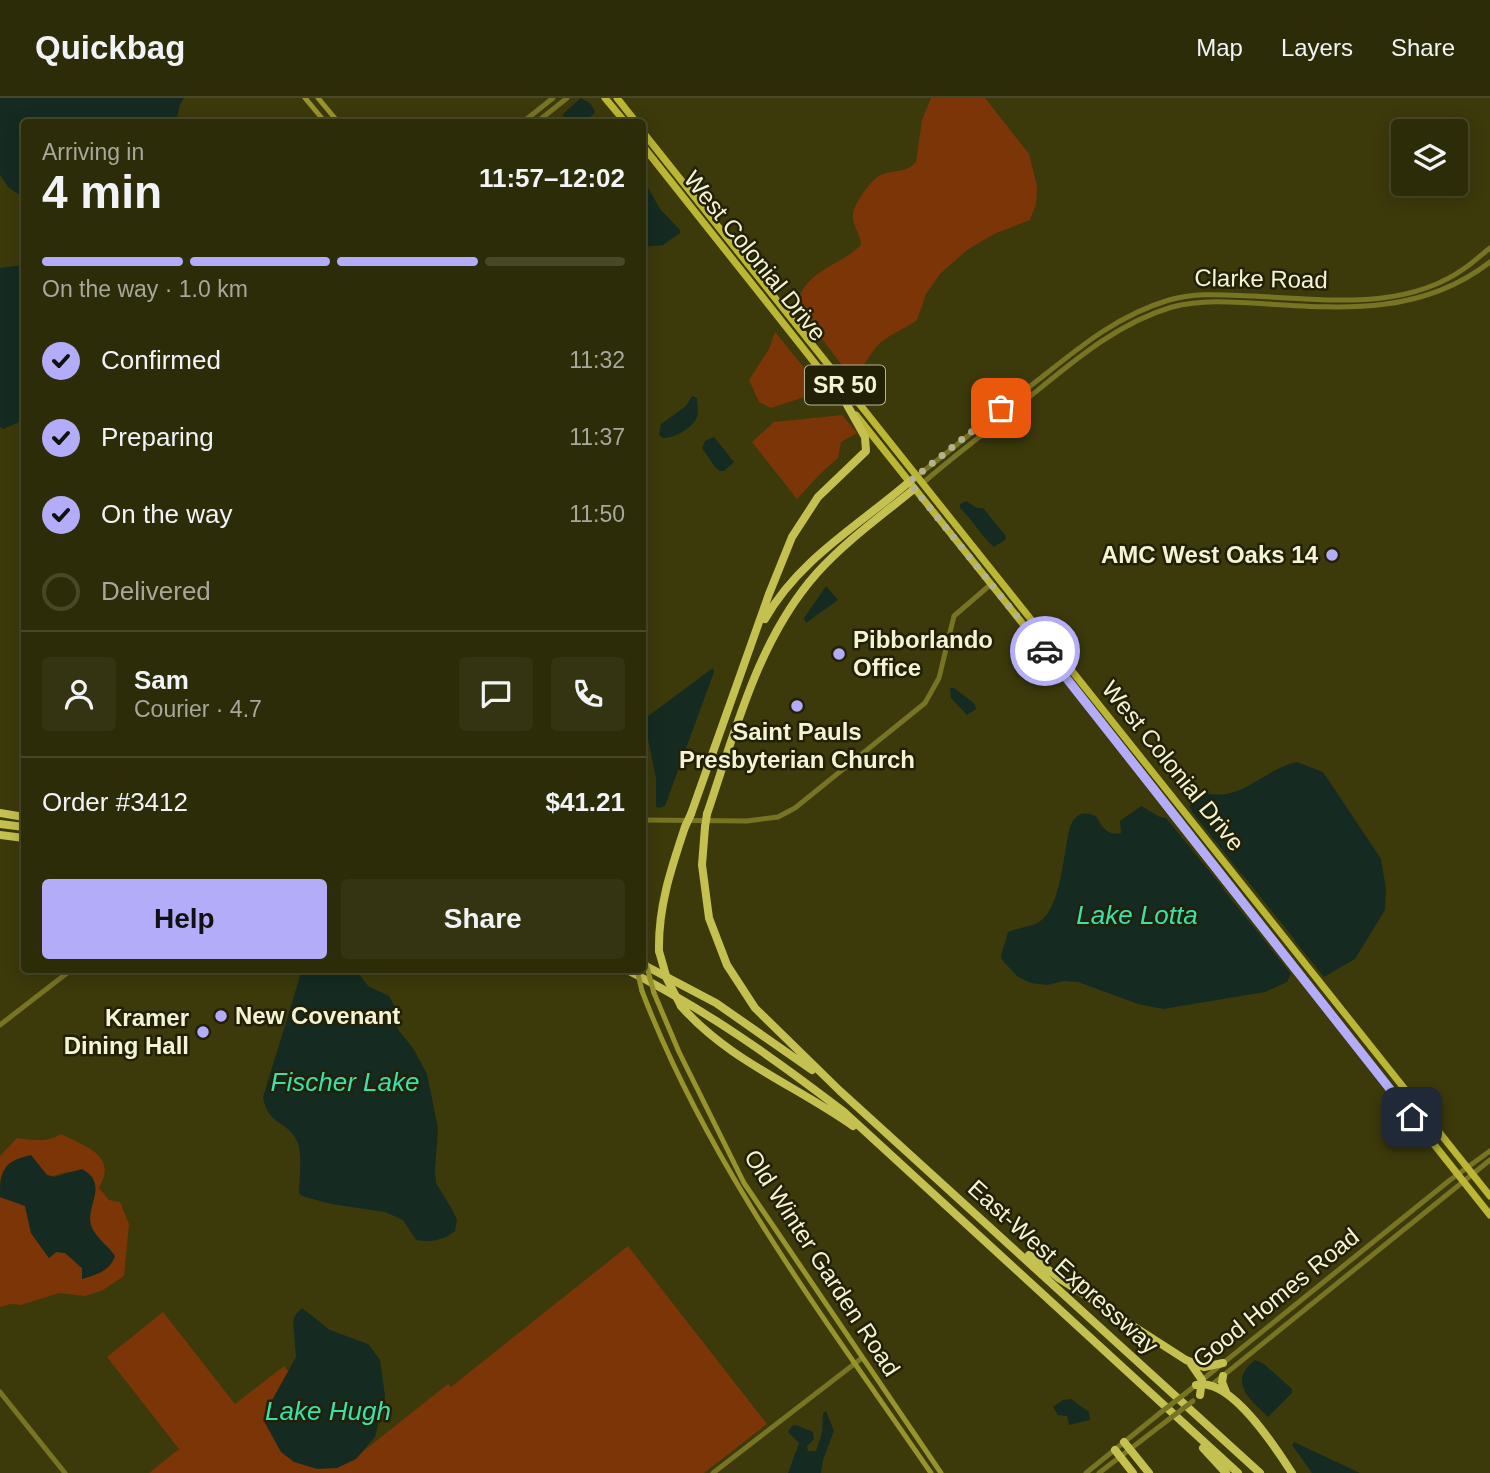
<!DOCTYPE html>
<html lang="en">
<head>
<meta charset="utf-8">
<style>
  body { margin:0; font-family:Helvetica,sans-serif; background:#353412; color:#f1f3f6; height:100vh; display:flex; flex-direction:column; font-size:26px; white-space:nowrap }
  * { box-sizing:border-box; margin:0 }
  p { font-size:23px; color:#a7a79c }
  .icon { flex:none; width:38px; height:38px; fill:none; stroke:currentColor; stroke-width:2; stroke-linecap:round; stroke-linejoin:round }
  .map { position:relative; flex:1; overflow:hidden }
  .details { position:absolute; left:21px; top:21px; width:625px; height:854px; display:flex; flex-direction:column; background:#2d2c08; border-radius:7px; box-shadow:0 4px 18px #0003,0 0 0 2px #484829 }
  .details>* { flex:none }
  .fabs { position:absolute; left:1391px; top:21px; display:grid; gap:14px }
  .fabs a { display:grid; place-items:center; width:77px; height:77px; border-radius:7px; background:#2d2c08; box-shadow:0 4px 18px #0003,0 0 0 2px #484829; font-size:35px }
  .pin { position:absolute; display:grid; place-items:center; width:60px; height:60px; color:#fff; margin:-30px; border-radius:14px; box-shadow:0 4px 10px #0006 }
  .courier { position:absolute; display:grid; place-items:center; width:70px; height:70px; margin:-35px; border:5px solid #b3adf9; border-radius:50%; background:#fff; color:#222; box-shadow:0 2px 9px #0007 }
  .head em { font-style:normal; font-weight:800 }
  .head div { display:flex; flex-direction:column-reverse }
  .head { display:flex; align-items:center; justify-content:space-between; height:119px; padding:0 21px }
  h1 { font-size:46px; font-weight:800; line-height:52px }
  .bar { display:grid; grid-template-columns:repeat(4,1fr); gap:10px 7px; align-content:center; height:84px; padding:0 21px }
  .bar i { height:9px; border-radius:5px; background:#484829 }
  .bar .on { background:#b3adf9 }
  .bar p { grid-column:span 4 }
  .line { display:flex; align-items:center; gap:18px; padding:0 21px; border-top:2px solid #484829 }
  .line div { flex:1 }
  .round { display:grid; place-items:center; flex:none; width:74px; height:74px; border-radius:7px; background:#353412 }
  ol { padding:0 21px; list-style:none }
  li { display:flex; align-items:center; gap:21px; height:77px }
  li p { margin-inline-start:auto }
  li .icon { padding:7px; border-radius:50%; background:#b3adf9; color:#111; stroke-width:4 }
  li:last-child { color:#a7a79c }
  li i { width:38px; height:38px; border:4px solid #484829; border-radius:50% }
  .cta { display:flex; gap:14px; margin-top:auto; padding:14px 21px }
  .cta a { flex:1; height:80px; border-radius:7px; background:#b3adf9; color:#111; font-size:28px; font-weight:800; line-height:80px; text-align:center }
  .cta a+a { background:#353412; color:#f1f3f6 }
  header { display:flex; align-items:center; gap:42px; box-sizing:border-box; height:98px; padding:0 35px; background:#2d2c08; border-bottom:2px solid #484829 }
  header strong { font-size:33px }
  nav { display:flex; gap:38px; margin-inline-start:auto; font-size:24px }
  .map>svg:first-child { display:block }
  .green { fill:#7c3506 }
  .water { fill:#152b22 }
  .pier { fill:#3c3a0b }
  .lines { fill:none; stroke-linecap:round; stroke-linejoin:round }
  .tertiary { stroke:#777424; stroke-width:5 }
  .secondary { stroke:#97932d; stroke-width:5 }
  .trunk { stroke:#bbb634; stroke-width:7 }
  .motorway { stroke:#c5c151; stroke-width:8 }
  .tertiary-bridge { stroke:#777424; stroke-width:5 }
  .secondary-bridge { stroke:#97932d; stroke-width:5 }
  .motorway-bridge { stroke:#c5c151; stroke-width:8 }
  .done { stroke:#b4b38e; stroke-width:7; stroke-dasharray:0 12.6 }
  .route { stroke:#b3adf9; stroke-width:9 }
  .poi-dot { fill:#b3adf9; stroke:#222108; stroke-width:2.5 }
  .labels { text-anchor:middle; stroke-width:5; stroke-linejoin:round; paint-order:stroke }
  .shield { fill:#222108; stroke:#b5b597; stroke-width:2 }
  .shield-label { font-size:23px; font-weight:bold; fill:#f4f4d4 }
  .street-label { font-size:24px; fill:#f4f4d4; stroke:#222108 }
  .poi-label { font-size:24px; font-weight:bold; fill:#f4f4d4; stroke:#222108; text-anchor:end }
  .water-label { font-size:26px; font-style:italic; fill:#38e2ae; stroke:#222108 }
</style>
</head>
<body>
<header>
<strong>Quickbag</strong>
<nav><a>Map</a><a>Layers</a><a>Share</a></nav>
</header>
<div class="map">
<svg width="1490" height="1375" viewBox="0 0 1490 1375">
  <rect width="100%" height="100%" fill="#3c3a0b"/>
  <!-- green -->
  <path class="green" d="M931 0H985L1029 56 1037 88 1036 106 1030 122 994 136 967 152 940 176 926 196 917 222C905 231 891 235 879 246 871 253 862 272 853 282L796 206C811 168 834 172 861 147 861 136 851 126 853 116 854 106 872 80 881 77 894 71 905 76 916 64L922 22Z
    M775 234 823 293 771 310 759 304 749 282 769 251Z
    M842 317 857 335 841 344 838 360 820 376 797 401 752 344 774 324Z
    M61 1036C86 1049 118 1057 99 1090L109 1102 120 1104 129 1126 124 1178 103 1192 85 1198 59 1195 21 1207 10 1206 0 1209V1099L25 1108 31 1135 49 1160 56 1154 65 1155 82 1170V1179L115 1159C107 1147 91 1136 90 1122 89 1106 99 1094 92 1078 87 1077 81 1075 76 1074 52 1072 52 1091 34 1060L3 1073 0 1083V1058L17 1040C32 1042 48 1045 61 1036Z
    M628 1148 767 1326 704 1375H149L179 1351 107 1259 163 1214 235 1306 284 1268 356 1359 448 1286 451 1289Z"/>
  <!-- water -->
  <path class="water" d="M0 0H184L180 7 176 24H24V100L8 89 0 77Z
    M581 0 591 6 595 14 586 24H564L563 16Z
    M642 79 660 111 680 132V135L663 147 642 149Z
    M24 167V322L3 331 0 329V170Z
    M692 298 697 300C697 306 699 313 697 319 693 330 673 341 663 340L659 337 661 326 686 308Z
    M714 339 734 364 724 373H720L715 369 702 350 705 343Z
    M966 403 977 410H983L1005 437 1006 441 994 449C980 437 973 422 960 410V406Z
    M826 488 838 502 806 525 804 520Z
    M713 570 714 574 665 708 659 710 656 709V680L644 621Z
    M950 590H954L975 606 976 611 967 617 951 600Z
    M1297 664 1323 674 1381 761 1386 791 1385 812 1355 861 1324 879 1294 842 1276 857 1291 876 1287 884 1265 894 1163 911 1138 906 1078 884 1064 883 1047 887 1031 885 1018 879 1002 862 1001 858 1008 834C1018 830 1030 829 1039 824 1060 812 1064 755 1069 732 1074 717 1081 712 1096 718 1102 729 1107 738 1121 735L1120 723 1141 708 1160 719 1166 720 1224 791 1242 777 1193 715 1189 708 1193 706 1194 696C1205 694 1215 698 1226 696 1249 693 1273 668 1297 664Z
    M302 872H356L368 888 389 898 395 909 396 926 399 933 413 950 427 976 438 1030 435 1073 436 1085 453 1113 457 1122 455 1133C444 1142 430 1145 416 1142L403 1122 385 1114 331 1106 302 1098 299 1095C299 1080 303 1056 297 1043 287 1022 268 1028 263 999Z
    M31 1057 47 1077 54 1079 82 1071C112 1088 81 1111 93 1132 99 1142 109 1149 115 1158 110 1173 96 1177 82 1181V1170L65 1155 56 1154 49 1160 31 1135 25 1108 0 1099C0 1072 4 1063 31 1057Z
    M302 1210 330 1232 368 1246 380 1262 385 1298 375 1339 356 1361 337 1370 317 1371 294 1364 281 1354 265 1325 266 1313 296 1259 293 1223 296 1216Z
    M1255 1262 1264 1266 1292 1291V1295L1268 1319C1250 1301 1227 1284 1255 1262Z
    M1071 1301 1089 1314 1090 1322 1069 1327 1067 1318 1058 1317 1053 1309 1063 1302Z
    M826 1313 834 1333 823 1362 821 1375H788L799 1345 788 1334 792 1328 796 1327 813 1334 814 1341 807 1348 808 1353H816L822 1335 823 1315Z
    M1294 1344 1360 1375H1312L1292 1347Z"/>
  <!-- pier -->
  <path class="pier" d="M1242 776 1295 842 1276 857 1223 791Z"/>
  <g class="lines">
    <!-- tertiary -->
    <path class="tertiary" d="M523 24 553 0
      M537 24 567 0
      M917 378C959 346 1000 311 1042 279 1082 247 1119 217 1169 202 1197 194 1225 197 1253 198 1323 201 1404 214 1465 170 1474 164 1482 156 1490 150
      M923 385C955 357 989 332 1022 305 1068 268 1114 226 1172 209 1203 201 1236 204 1267 206 1347 211 1423 216 1490 164
      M642 722 747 723 778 719 795 710 925 605 939 580 954 518 990 487
      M0 927 71 872
      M1209 1289 1490 1062
      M0 1294 65 1375
      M1186 1295 1450 1082 1490 1053
      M713 1375 862 1260
      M1086 1375 1160 1315
      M1099 1375 1168 1322"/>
    <!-- secondary -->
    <path class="secondary" d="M305 0 325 24
      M318 0 338 24
      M642 893C709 1069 825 1221 931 1375
      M654 895 679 954 744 1085 941 1375"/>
    <!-- trunk -->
    <path class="trunk" d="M605 0 625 24
      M617 0 636 24
      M642 33 1490 1098
      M642 47 848 307
      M856 317 1117 644 1180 726 1490 1117"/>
    <!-- motorway -->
    <path class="motorway" d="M765 521C799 461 858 428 909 384
      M0 715 24 719
      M691 716 769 496 792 439 818 399 866 353 865 339 846 305
      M707 716C735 634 758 541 817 475 846 443 881 418 914 391
      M0 726 24 729
      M705 729 702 767 709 820 727 867 755 910 840 993 1260 1375
      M0 737 24 740
      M659 853C658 809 671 771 685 729
      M642 866 716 905 812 972
      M627 872C705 911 775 961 844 1014L1238 1375
      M681 908C728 962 795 987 853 1028
      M1029 1157 1060 1181 1186 1262 1204 1269 1223 1265
      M1191 1266 1202 1282 1200 1297
      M1223 1278 1222 1284 1226 1294
      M1196 1287C1230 1278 1276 1350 1292 1375
      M1124 1344 1149 1375
      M1203 1350 1226 1375
      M1115 1352 1133 1375"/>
    <!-- tertiary-bridge -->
    <path class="tertiary-bridge" d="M1160 1315 1186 1295
      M1168 1322 1193 1303"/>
    <!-- secondary-bridge -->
    <path class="secondary-bridge" d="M642 851 654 895
      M637 872 642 893"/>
    <!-- motorway-bridge -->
    <path class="motorway-bridge" d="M685 729 691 716
      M705 729 707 716
      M659 853 667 881 681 908"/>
  </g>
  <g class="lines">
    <!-- done -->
    <path class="done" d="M1001 310 909 384 1045 553"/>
    <!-- route -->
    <path class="route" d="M1045 553 1412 1019"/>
  </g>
  <!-- markers -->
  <g class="poi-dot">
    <circle cx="1332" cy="457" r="7"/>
    <circle cx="839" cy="556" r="7"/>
    <circle cx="797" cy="608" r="7"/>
    <circle cx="221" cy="918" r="7"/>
    <circle cx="203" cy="934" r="7"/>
  </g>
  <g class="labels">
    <!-- shield labels -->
    <rect class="shield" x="805" y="267.5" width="80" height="39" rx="5"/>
    <g class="shield-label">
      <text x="845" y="295">SR 50</text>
    </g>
    <!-- street labels -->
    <g class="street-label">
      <text transform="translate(755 158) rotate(51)" y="8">West Colonial Drive</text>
      <text transform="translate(1261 181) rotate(1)" y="8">Clarke Road</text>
      <text transform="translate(1173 668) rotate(51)" y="8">West Colonial Drive</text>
      <text transform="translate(822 1165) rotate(57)" y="8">Old Winter Garden Road</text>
      <text transform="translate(1063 1169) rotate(42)" y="8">East-West Expressway</text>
      <text transform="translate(1276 1200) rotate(-39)" y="8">Good Homes Road</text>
    </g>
    <!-- poi labels -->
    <g class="poi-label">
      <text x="1318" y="465">AMC West Oaks 14</text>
      <text x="853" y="550" text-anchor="start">Pibborlando<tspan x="853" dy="28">Office</tspan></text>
      <text x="797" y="642" text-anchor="middle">Saint Pauls<tspan x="797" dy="28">Presbyterian Church</tspan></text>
      <text x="235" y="926" text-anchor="start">New Covenant</text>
      <text x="189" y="928">Kramer<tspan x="189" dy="28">Dining Hall</tspan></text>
    </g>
    <!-- water labels -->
    <g class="water-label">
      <text x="1137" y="826">Lake Lotta</text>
      <text x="345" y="993">Fischer Lake</text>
      <text x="328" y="1322">Lake Hugh</text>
    </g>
  </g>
</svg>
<div class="fabs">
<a><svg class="icon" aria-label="layers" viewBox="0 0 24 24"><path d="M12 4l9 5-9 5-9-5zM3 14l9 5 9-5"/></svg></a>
</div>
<div class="pin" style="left:1001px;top:310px;background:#ea580c"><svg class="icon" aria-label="bag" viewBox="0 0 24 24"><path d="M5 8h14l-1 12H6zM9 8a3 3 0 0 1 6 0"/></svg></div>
<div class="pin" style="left:1412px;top:1019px;background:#1f2937"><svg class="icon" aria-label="home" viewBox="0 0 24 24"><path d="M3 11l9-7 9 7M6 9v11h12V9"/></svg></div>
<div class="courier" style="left:1045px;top:553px"><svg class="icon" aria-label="car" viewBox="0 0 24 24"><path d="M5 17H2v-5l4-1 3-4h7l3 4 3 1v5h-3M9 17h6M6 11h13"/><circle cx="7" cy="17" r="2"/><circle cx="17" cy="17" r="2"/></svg></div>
<section class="details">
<div class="head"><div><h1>4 min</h1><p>Arriving in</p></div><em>11:57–12:02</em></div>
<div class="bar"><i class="on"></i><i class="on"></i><i class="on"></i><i></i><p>On the way · 1.0 km</p></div>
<ol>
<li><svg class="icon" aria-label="check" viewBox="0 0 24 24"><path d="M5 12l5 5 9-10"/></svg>Confirmed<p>11:32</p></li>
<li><svg class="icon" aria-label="check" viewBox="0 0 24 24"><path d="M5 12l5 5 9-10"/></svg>Preparing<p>11:37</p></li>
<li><svg class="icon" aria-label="check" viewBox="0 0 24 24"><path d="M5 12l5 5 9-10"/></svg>On the way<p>11:50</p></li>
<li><i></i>Delivered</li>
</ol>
<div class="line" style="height:126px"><a class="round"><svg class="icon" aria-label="person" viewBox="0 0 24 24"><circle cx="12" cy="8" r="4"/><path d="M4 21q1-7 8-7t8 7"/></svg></a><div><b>Sam</b><p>Courier · 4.7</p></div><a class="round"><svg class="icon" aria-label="chat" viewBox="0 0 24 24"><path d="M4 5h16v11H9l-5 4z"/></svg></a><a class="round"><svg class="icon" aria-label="phone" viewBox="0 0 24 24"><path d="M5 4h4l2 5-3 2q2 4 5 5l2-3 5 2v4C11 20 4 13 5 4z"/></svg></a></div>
<div class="line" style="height:91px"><div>Order #3412</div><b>$41.21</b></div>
<div class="cta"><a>Help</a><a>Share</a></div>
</section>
</div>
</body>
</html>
